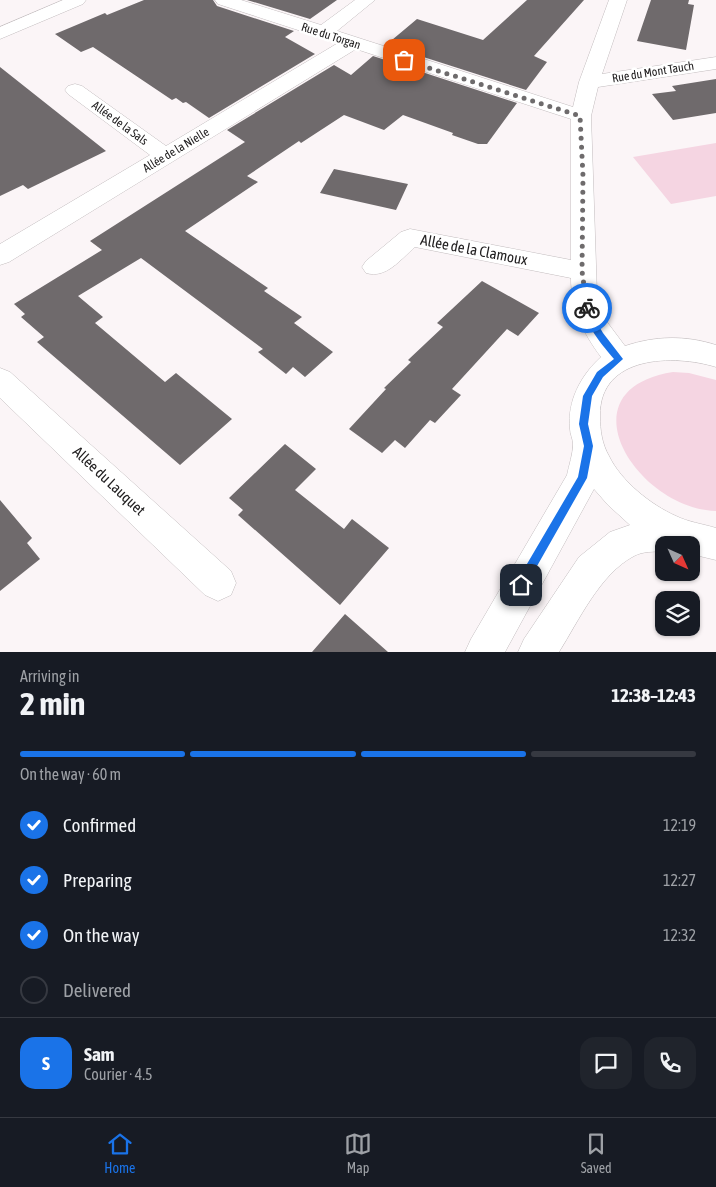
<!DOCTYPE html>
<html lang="en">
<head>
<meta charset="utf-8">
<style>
  body { margin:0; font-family:"Asap Condensed",sans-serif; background:#20242c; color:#f1f3f6; height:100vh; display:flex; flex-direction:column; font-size:19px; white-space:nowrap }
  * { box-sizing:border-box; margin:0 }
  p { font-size:16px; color:#9ea1a6 }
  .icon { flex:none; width:28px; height:28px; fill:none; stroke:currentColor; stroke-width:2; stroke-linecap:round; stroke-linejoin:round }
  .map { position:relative; height:652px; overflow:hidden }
  .side { display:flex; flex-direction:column; background:#171b24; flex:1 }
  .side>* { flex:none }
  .needle { width:32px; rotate:135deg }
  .tools { position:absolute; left:655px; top:536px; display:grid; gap:10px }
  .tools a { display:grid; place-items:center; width:45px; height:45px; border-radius:10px; background:#171b24; box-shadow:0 1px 4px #0004; font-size:25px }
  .pin { position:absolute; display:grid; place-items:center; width:42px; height:42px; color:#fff; margin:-21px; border-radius:10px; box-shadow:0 2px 8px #0006 }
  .courier { position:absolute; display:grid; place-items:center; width:50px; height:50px; margin:-25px; border:4px solid #1a73e8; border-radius:50%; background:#fff; color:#222; box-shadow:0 1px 6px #0007 }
  .summary em { font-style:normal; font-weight:700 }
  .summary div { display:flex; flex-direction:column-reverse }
  .summary { display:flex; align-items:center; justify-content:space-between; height:85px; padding:0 20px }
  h1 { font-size:32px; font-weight:700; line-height:38px }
  .bar { display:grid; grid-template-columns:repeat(4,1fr); gap:8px 5px; align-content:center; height:60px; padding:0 20px }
  .bar i { height:6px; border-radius:4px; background:#363941 }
  .bar .on { background:#1a73e8 }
  .bar p { grid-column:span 4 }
  .line { display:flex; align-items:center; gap:12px; padding:0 20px; border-top:1px solid #363941 }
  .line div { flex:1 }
  .round { display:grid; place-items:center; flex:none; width:52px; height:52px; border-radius:15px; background:#20242c }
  ol { padding:0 20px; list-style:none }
  li { display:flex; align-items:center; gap:15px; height:55px }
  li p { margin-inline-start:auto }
  li .icon { padding:5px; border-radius:50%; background:#1a73e8; color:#fff; stroke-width:4 }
  li:last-child { color:#9ea1a6 }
  li i { width:28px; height:28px; border:2px solid #363941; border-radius:50% }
  .tab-bar { display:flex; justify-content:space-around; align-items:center; height:70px; border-top:1px solid #363941; background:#171b24; font-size:14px; color:#9ea1a6 }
  .tab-bar a { display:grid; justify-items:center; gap:2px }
  .tab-bar .on { color:#1a73e8 }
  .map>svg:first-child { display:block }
  .green { fill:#f5d5e2 }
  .building { fill:#6f6a6c }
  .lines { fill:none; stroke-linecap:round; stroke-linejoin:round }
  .minor-casing { stroke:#c2bcbe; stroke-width:1 }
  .minor { fill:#fff; fill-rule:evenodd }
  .route { fill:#1a73e8 }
  .done { stroke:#6e6b6c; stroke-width:5; stroke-dasharray:0 9 }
  .labels { text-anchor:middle; stroke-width:5; stroke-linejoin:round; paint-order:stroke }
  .far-street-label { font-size:12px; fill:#222021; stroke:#fff }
  .street-label { font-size:15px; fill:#222021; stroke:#fff }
</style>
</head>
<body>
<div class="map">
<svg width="716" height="652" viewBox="0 0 716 652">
  <rect width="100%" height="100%" fill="#fbf5f7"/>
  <!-- green -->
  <path class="green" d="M716 143V196L671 204 633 157Z
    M673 372 689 373 716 380V511C638 509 560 390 673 372Z"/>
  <!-- building -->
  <path class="building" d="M144 0H213L217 6 294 31 285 37 315 54 209 118 186 102 183 103 176 98 172 100 93 47 81 52 55 34 105 13 107 15Z
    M247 0H337L310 19Z
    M527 0H584L534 56 547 62 526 90 386 45 417 19 483 40Z
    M651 0H689L688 4 694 5 686 50 637 41Z
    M373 56 517 103 487 144H478L452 135 453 133 403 115 384 130 344 115 301 143 299 141 247 176 258 182 185 231 268 288 264 291 302 317 294 323 333 352 305 377 293 367 286 374 258 352 263 349 141 258 78 296 103 317 95 323 165 382 176 373 232 419 180 465 37 342 44 337 21 317 25 314 14 304 102 250 90 241 245 142 227 130 334 65 351 75Z
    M0 67 106 151 28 189 23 185 0 196Z
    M716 79V113L673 120 652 94 676 91 672 86Z
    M334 169 408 184 396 210 320 193Z
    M482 281 539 313 518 336 507 329 452 389 461 395 435 423 430 420 405 448 395 440 382 453 349 429 386 389 384 388 411 362 408 360 443 327 437 323Z
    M285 444 316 469 295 490 344 529 352 519 389 548 340 605 238 515 243 510 229 498Z
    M0 500 32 538 27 543 40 559 0 591Z
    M345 614 388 652H312Z"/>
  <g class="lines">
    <defs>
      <path id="minor" d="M63 0H86L83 4 0 39V27Z
        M215 0H241L321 25 355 0H375L337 31 573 107 579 82 609 0H627L602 74 716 57V69L598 87 591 116 597 295 607 322 625 346C655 336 685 335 716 345V367C674 354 599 355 600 416 600 430 602 444 609 456 621 481 651 505 676 516 688 522 703 524 716 528V560L691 554V545H664V551C654 552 643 551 634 556 600 574 579 620 559 652H518L524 639 579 557 610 532 630 525 608 505 594 489 505 652H465L471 639 567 475C569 465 573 454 573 444 573 439 570 434 570 429 567 401 581 375 601 357 583 333 571 308 571 278L415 247C400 260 386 279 366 273L362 267 366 261 401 232 410 229 571 260V119L356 49 9 262 0 265V244L150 155 68 94 65 90 68 86 75 84 82 86 166 146 338 43 218 4Z
        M0 368 10 372 231 571 236 583 231 595 218 601 205 595 0 398Z"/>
    </defs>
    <!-- minor casing -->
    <use href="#minor" class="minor-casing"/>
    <!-- minor -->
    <use href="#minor" class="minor"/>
  </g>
  <!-- route -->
  <path class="route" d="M584 305H590L593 316 603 333 623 359 603 377 592 396 588 424 593 446 587 478 524 589 521 590 517 589 515 585 517 581 578 477 584 446 579 424 583 396 597 372 614 359C604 347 581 321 584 305Z"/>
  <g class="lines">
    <!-- done -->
    <path class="done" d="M404 60 580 116 583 176 582 271 587 308"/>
  </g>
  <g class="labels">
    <!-- far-street labels -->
    <g class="far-street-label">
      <text transform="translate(331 36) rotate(18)" y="4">Rue du Torgan</text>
      <text transform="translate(653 72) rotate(-9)" y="4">Rue du Mont Tauch</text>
      <text transform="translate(120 123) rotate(36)" y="4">Allée de la Sals</text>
      <text transform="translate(176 150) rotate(-31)" y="4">Allée de la Nielle</text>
    </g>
    <!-- street labels -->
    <g class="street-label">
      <text transform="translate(474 250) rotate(11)" y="5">Allée de la Clamoux</text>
      <text transform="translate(109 481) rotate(43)" y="5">Allée du Lauquet</text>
    </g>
  </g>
</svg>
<div class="tools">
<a><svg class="needle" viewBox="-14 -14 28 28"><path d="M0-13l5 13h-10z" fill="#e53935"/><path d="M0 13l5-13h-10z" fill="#9ea1a6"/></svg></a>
<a><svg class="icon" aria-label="layers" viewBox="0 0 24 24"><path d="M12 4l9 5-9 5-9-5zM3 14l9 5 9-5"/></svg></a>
</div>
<div class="pin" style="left:404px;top:60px;background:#ea580c"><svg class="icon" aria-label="bag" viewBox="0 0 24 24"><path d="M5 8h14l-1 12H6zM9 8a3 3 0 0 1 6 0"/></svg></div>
<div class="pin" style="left:521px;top:585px;background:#1f2937"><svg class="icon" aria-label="home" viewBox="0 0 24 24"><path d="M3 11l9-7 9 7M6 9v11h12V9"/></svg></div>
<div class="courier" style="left:587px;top:308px"><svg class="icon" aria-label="bike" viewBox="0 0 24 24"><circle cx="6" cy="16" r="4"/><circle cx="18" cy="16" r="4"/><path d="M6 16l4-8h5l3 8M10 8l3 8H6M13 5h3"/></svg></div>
</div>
<section class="side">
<div class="summary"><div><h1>2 min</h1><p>Arriving in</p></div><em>12:38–12:43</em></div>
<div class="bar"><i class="on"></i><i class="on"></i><i class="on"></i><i></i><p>On the way · 60 m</p></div>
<ol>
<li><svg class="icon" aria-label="check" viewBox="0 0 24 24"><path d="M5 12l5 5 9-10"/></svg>Confirmed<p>12:19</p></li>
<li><svg class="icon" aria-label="check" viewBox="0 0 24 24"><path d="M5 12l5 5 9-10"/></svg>Preparing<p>12:27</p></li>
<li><svg class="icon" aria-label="check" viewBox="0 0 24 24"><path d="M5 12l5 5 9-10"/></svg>On the way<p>12:32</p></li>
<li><i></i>Delivered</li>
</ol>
<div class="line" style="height:90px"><b class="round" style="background:#1a73e8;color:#fff">S</b><div><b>Sam</b><p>Courier · 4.5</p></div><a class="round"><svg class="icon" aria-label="chat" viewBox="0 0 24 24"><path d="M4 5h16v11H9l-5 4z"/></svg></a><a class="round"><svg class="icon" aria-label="phone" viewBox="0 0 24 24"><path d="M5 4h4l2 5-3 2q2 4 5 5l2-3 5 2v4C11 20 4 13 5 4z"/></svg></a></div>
</section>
<nav class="tab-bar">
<a class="on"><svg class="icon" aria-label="home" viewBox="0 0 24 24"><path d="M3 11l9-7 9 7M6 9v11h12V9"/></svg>Home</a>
<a><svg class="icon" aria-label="map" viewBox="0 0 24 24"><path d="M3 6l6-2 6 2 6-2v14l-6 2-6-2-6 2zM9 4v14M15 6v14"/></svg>Map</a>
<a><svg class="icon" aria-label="saved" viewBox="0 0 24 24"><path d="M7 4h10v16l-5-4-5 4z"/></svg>Saved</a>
</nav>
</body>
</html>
